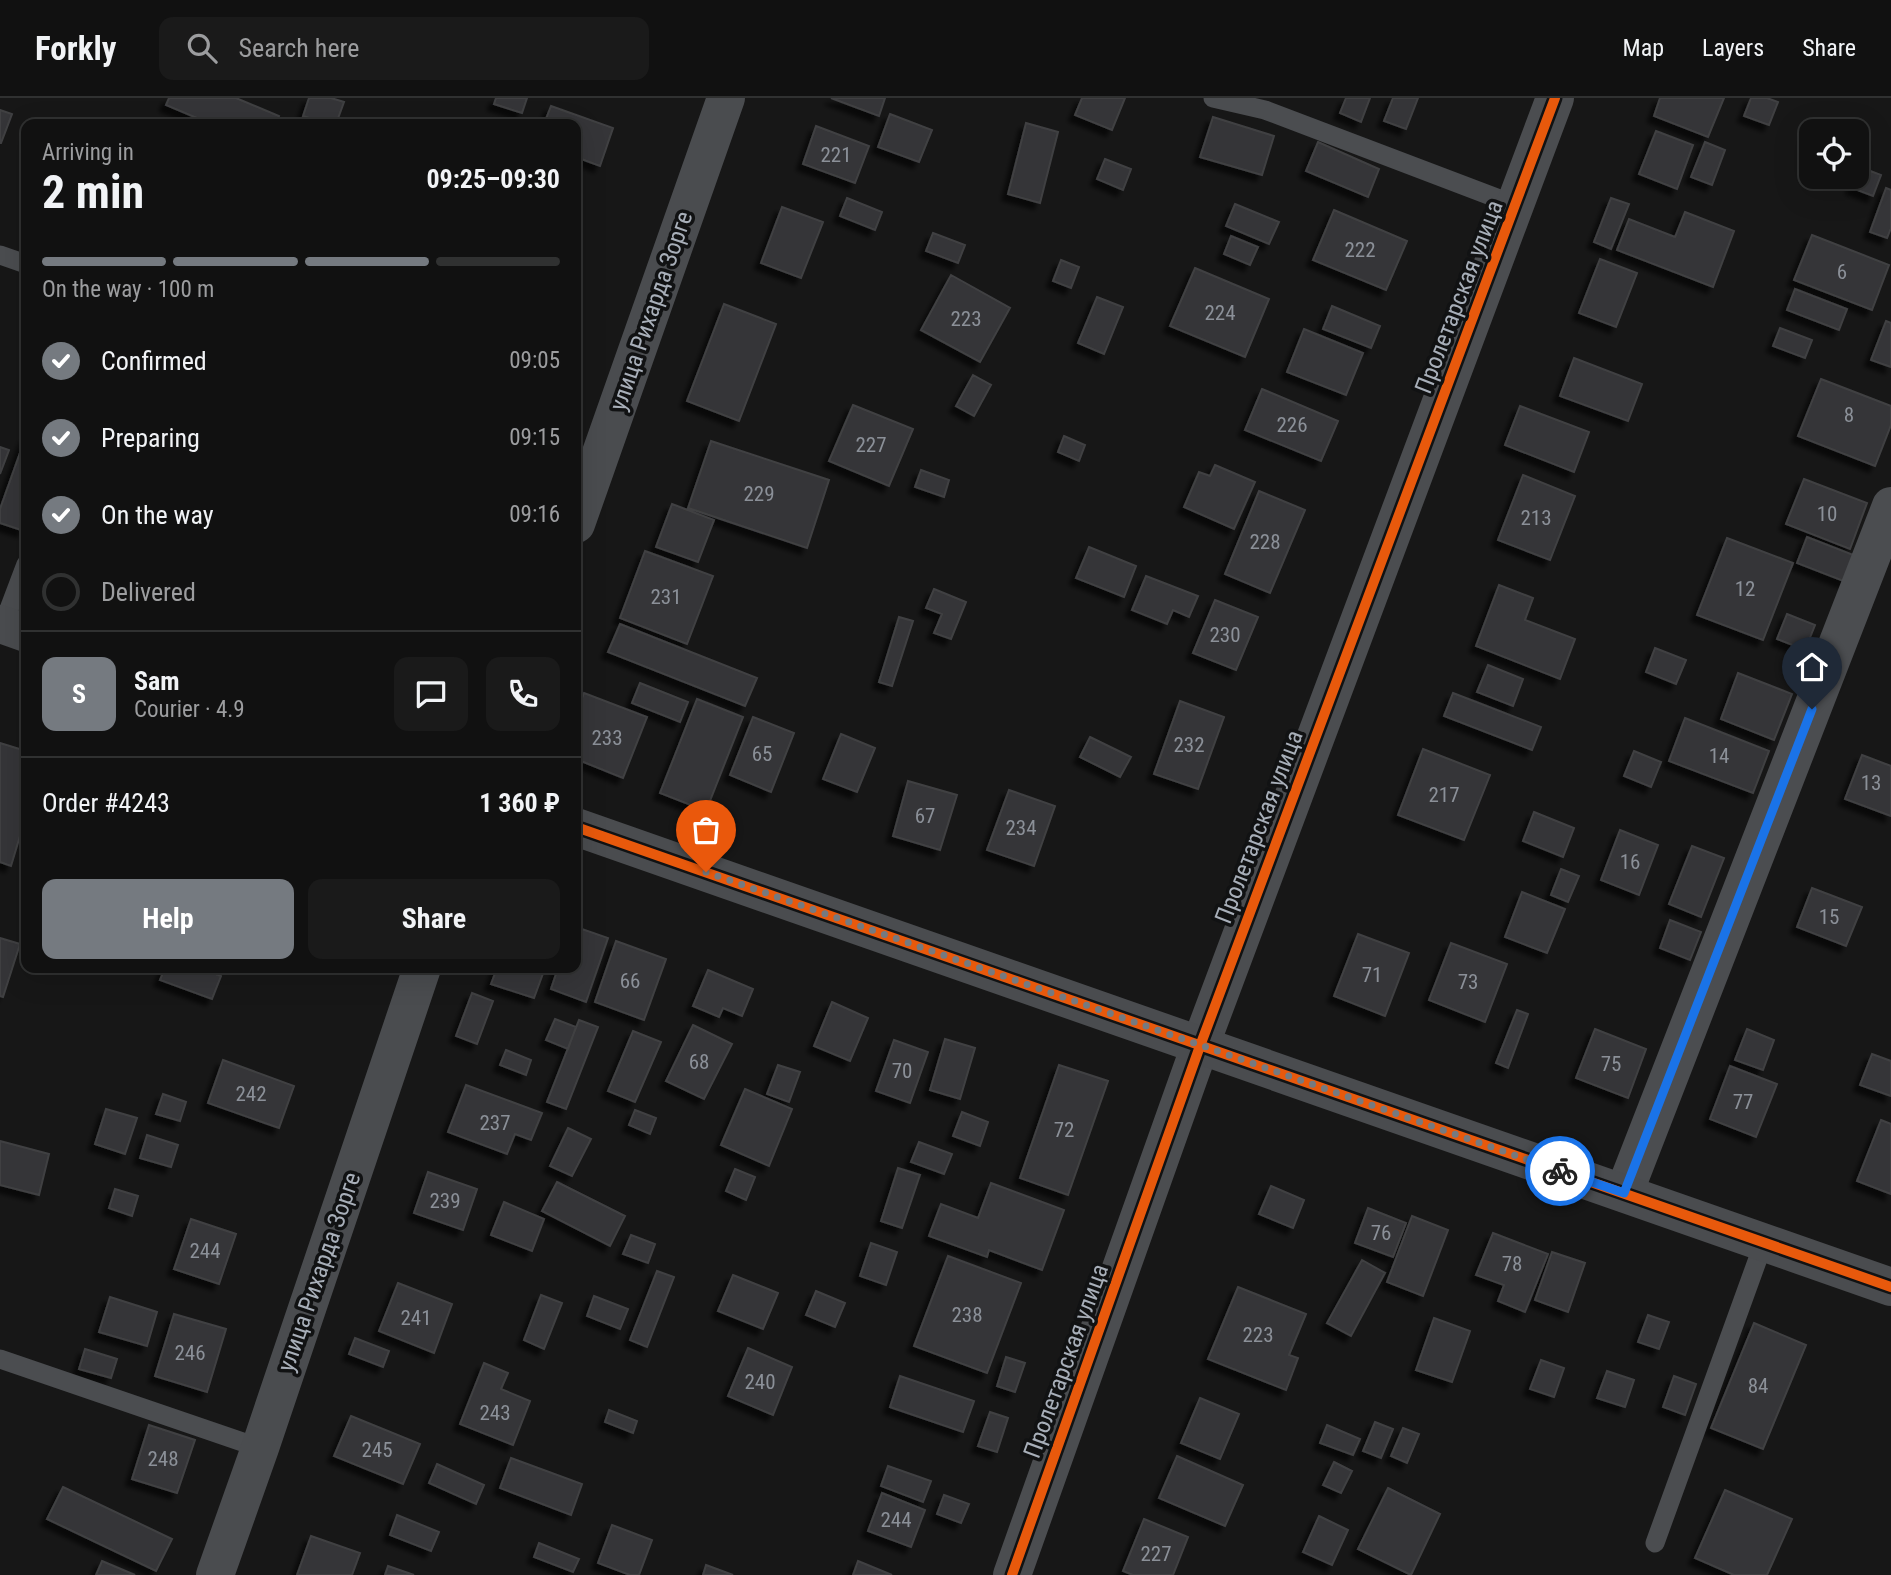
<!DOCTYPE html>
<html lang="en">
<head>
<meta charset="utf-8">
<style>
  body { margin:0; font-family:"Roboto Condensed",sans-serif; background:#1a1a1a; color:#f1f3f6; height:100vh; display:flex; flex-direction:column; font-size:26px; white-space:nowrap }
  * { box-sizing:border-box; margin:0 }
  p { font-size:23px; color:#9c9d9f }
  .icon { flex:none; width:38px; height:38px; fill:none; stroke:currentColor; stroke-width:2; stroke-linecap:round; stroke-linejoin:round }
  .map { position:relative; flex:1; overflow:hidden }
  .side { position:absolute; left:21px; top:21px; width:560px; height:854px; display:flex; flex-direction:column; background:#111; border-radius:14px; box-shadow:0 7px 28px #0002,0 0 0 2px #303131 }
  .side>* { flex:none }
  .buttons { position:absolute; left:1799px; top:21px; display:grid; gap:14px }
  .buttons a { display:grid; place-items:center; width:70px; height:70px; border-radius:14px; background:#111; box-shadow:0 7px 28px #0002,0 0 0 2px #303131; font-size:35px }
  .pin { position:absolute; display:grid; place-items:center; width:60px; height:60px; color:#fff; margin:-72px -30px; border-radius:50% 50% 50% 0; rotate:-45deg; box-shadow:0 0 7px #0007 }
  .pin .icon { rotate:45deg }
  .courier { position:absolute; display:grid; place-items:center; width:70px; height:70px; margin:-35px; border:5px solid #1a73e8; border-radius:50%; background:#fff; color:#222; box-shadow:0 2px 9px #0007 }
  .overview em { font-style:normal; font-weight:700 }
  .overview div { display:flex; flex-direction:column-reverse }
  .overview { display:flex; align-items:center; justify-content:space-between; height:119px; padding:0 21px }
  h1 { font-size:46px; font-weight:700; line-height:52px }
  .bar { display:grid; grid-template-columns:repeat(4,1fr); gap:10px 7px; align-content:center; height:84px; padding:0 21px }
  .bar i { height:9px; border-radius:5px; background:#303131 }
  .bar .on { background:#757a80 }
  .bar p { grid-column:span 4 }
  .line { display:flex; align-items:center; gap:18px; padding:0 21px; border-top:2px solid #303131 }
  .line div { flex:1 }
  .round { display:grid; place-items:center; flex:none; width:74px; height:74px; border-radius:14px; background:#1a1a1a }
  ol { padding:0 21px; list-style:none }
  li { display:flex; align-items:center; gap:21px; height:77px }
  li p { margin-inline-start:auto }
  li .icon { padding:7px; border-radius:50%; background:#757a80; color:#fff; stroke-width:4 }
  li:last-child { color:#9c9d9f }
  li i { width:38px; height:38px; border:4px solid #303131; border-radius:50% }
  .button { display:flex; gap:14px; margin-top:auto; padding:14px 21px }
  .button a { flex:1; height:80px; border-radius:14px; background:#757a80; color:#fff; font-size:28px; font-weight:700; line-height:80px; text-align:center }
  .button a+a { background:#1a1a1a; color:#f1f3f6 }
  header { display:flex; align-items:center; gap:42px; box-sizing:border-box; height:98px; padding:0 35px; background:#111; border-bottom:2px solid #303131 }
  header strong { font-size:33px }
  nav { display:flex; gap:38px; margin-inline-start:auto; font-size:24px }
  .search { width:490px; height:63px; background:#1a1a1a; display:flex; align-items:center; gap:18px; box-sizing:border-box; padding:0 24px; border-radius:14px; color:#9c9d9f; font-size:26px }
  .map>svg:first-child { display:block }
  .building { fill:#353537; stroke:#404143; stroke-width:2; filter:url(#shadow) }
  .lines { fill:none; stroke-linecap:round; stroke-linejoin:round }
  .lane { stroke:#4b4d50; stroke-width:19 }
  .street { stroke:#4b4d50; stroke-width:38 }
  .secondary { stroke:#4a4c4f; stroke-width:38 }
  .cycleway-casing { stroke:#111213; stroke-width:15 }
  .cycleway { stroke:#e8590c; stroke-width:10 }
  .done { stroke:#757a80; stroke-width:7; stroke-dasharray:0 12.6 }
  .route { stroke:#1a73e8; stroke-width:9 }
  .labels { text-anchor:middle; stroke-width:7; stroke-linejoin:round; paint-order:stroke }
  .number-label { font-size:21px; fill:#8b9098 }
  .street-label { font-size:24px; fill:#a8afb9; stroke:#111213 }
</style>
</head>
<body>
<header>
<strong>Forkly</strong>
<div class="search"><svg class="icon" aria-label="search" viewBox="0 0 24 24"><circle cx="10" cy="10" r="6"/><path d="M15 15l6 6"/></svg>Search here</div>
<nav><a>Map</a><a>Layers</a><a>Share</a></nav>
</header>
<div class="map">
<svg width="1891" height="1477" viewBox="0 0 1891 1477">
  <defs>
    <filter id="shadow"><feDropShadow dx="-6" dy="6" stdDeviation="2" flood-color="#0009"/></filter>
  </defs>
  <rect width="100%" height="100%" fill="#171717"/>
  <!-- building -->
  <path class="building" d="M169 0H236L279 18 276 26H211L166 7Z
    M309 0H331L344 4 336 26H327L303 18Z
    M496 0H527L522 15 494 6Z
    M831 0H885L879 18Z
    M1082 0H1125L1112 32 1075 17Z
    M1346 0H1370L1361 24 1340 15Z
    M1393 0H1418L1406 31 1384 23Z
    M1660 0H1724L1708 39 1654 18Z
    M1751 0H1767L1778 4 1769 27 1744 18Z
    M551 8 613 30 600 68 576 59V26H544Z
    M0 12 12 16 1 45H0Z
    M890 16 932 32 919 64 878 49Z
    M1213 19 1274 38 1262 77 1200 59Z
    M1026 25 1058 34 1040 105 1008 96Z
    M816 28 869 48 855 85 803 66Z
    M1656 33 1693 47 1677 91 1639 76Z
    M1318 44 1379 71 1368 99 1306 73Z
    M1705 44 1725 52 1712 87 1691 79Z
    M1105 61 1131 71 1123 92 1097 81Z
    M1860 69 1881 77 1873 98 1852 90Z
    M1886 90 1891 92V130L1887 140 1870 134Z
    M847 100 882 114 875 132 840 118Z
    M1611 100 1629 106 1611 151 1594 144Z
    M1235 106 1279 124 1269 146 1226 128Z
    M782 109 823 124 801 180 761 165Z
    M1334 112 1407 143 1386 192 1313 162Z
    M1685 114 1734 133 1713 189 1617 152 1629 121 1675 139Z
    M933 135 965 147 958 165 926 153Z
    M1812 137 1889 167 1872 212 1794 182Z
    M1231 138 1258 149 1250 167 1224 156Z
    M1600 161 1637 175 1616 229 1579 215Z
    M1061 162 1079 169 1071 190 1053 183Z
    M1195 170 1269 201 1245 259 1170 228Z
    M951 177 1010 210 980 264 921 232Z
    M1795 191 1847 211 1839 232 1787 212Z
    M1097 199 1123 209 1104 256 1078 245Z
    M724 206 776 226 739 323 687 303Z
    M1332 208 1380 228 1371 250 1323 231Z
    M1886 223 1891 225V269L1871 262Z
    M1780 230 1812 242 1805 260 1773 248Z
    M1304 231 1363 255 1346 297 1287 274Z
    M1574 260 1642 286 1628 323 1560 298Z
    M973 277 991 287 974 318 956 308Z
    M1821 281 1891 308V327L1875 368 1798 338Z
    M1262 291 1338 323 1321 363 1245 332Z
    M853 307 913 331 889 388 829 363Z
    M1520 308 1589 334 1574 374 1505 347Z
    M26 338V425L24 433 0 425V411Z
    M1064 338 1085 347 1079 363 1058 354Z
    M711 343 829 382 807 450 688 410Z
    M0 349 9 352 0 376Z
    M1215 367 1255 384 1234 431 1184 409 1199 374 1210 378Z
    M921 372 949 382 944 399 915 389Z
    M1523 377 1575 398 1550 462 1498 442Z
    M1804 381 1867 405 1850 451 1786 426Z
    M1259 393 1305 412 1270 495 1225 476Z
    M672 406 714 422 698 464 656 449Z
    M1807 439 1856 458 1846 484 1797 465Z
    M1727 440 1793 465 1763 542 1697 517Z
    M1089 449 1136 468 1124 499 1076 480Z
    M645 453 713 478 687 546 620 520Z
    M1146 478 1198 498 1189 519 1173 512 1167 526 1132 512Z
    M1499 487 1533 500 1525 522 1575 541 1560 581 1476 548Z
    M934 491 966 504 951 541 934 535 942 516 926 510Z
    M1215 502 1258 519 1236 572 1193 555Z
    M1787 516 1815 527 1805 552 1777 541Z
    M899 519 913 523 892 588 879 584Z
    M620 526 757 580 745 608 608 554Z
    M1655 550 1686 562 1676 586 1646 574Z
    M1488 567 1523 581 1513 608 1477 594Z
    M1738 575 1792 596 1774 642 1721 621Z
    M640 585 688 604 680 624 632 605Z
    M584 595 647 619 623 680 576 661V617Z
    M1453 595 1541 629 1532 652 1444 618Z
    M697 601 743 619 706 713 660 695Z
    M1180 603 1224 619 1198 691 1154 676Z
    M753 619 794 635 771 694 730 677Z
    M1685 620 1769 653 1753 695 1669 663Z
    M841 636 875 650 857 694 823 681Z
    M1090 639 1131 659 1120 679 1080 659Z
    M0 645 26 653V718L11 768 0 764Z
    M1423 651 1490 677 1464 742 1398 717Z
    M1634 653 1661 664 1651 689 1624 678Z
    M1862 657 1891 668V718L1845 701Z
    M908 683 957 697 940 752 893 738Z
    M1009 692 1055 708 1034 768 987 752Z
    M1534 714 1574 730 1563 759 1523 743Z
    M1620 732 1658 747 1639 797 1601 782Z
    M1692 748 1724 760 1701 819 1669 806Z
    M1561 771 1579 778 1568 804 1551 797Z
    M1812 790 1862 809 1846 848 1797 829Z
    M1522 794 1565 811 1547 855 1505 839Z
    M1670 822 1701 834 1690 862 1660 850Z
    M576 829 608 840 586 904 551 891 558 870H576Z
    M1358 836 1409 855 1385 918 1334 898Z
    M0 840 20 846 3 899 0 898Z
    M616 843 666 861 644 922 595 904Z
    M1451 845 1507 866 1485 924 1429 902Z
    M165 870H199L221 878 212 901 160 882Z
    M497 870H545L534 900 491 886Z
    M708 872 753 891 742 918 723 910 719 919 693 908Z
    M472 895 493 903 477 946 456 938Z
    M832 904 868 920 850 963 814 948Z
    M1517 912 1528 916 1508 970 1496 965Z
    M555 921 576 929 568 951 546 942Z
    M579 922 598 929 566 1011 547 1004Z
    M693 927 732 946 704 1001 666 983Z
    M1595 931 1646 951 1628 1000 1576 980Z
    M1747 931 1774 942 1763 972 1735 962Z
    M633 933 661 944 635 1004 608 993Z
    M945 941 975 950 960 1001 930 992Z
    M894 942 928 954 910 1005 876 993Z
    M506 952 531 962 526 977 500 967Z
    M1872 956 1891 963V998L1860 987Z
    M223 962 294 988 279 1030 208 1005Z
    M778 967 800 974 789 1004 767 996Z
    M1059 967 1108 983 1068 1097 1020 1080Z
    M1730 968 1777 986 1756 1039 1710 1021Z
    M466 987 542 1015 531 1042 515 1036 507 1056 448 1034Z
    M745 991 792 1011 769 1068 721 1047Z
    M163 996 186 1004 180 1023 156 1016Z
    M106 1011 137 1020 125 1056 95 1046Z
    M635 1012 656 1020 650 1036 629 1027Z
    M962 1014 988 1024 980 1048 953 1038Z
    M1881 1022 1891 1026V1096L1857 1083Z
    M568 1030 591 1041 572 1078 550 1068Z
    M147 1037 178 1047 171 1069 140 1060Z
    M0 1043 49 1056 39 1097 0 1087Z
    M919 1044 952 1056 944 1076 911 1064Z
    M898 1070 920 1077 902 1130 881 1123Z
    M735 1071 755 1079 746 1102 726 1093Z
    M428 1074 477 1091 463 1132 414 1115Z
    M557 1084 625 1118 610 1148 542 1113Z
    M991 1085 1064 1112 1042 1172 989 1152 987 1159 929 1138 941 1106 978 1120Z
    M1271 1088 1304 1102 1293 1130 1259 1116Z
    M115 1091 138 1098 132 1118 109 1110Z
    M504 1104 544 1121 532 1153 491 1137Z
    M1368 1110 1406 1125 1393 1159 1355 1145Z
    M1412 1118 1448 1132 1423 1198 1387 1184Z
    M191 1121 236 1136 219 1186 174 1171Z
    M1493 1135 1548 1156 1525 1214 1498 1203 1504 1187 1476 1177Z
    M631 1137 655 1146 648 1165 623 1156Z
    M871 1145 897 1154 886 1187 860 1178Z
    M1552 1154 1585 1165 1568 1214 1535 1202Z
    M948 1158 1021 1185 987 1275 914 1248Z
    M1362 1162 1385 1175 1351 1238 1327 1225Z
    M657 1173 674 1179 647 1249 630 1242Z
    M733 1177 778 1195 763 1231 718 1213Z
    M398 1185 452 1206 434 1255 379 1233Z
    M1238 1189 1306 1216 1289 1257 1298 1260 1286 1292 1208 1261Z
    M816 1193 845 1205 835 1229 806 1217Z
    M541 1197 562 1205 544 1251 524 1242Z
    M594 1198 628 1211 620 1231 587 1218Z
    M110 1199 157 1214 147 1248 99 1234Z
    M174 1216 226 1231 207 1294 155 1278Z
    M1648 1217 1669 1224 1659 1251 1638 1244Z
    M1434 1220 1470 1233 1452 1284 1416 1272Z
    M1754 1225 1806 1247 1763 1351 1711 1330Z
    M355 1240 389 1253 383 1269 349 1256Z
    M748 1250 792 1269 773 1317 728 1298Z
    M85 1251 117 1261 111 1280 79 1271Z
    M1006 1259 1025 1265 1015 1294 997 1288Z
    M1541 1262 1564 1270 1554 1299 1530 1291Z
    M484 1265 508 1275 501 1291 530 1303 513 1347 460 1326Z
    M1607 1273 1634 1282 1625 1309 1597 1300Z
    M900 1278 974 1303 963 1334 890 1309Z
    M1674 1278 1696 1286 1685 1317 1663 1309Z
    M1200 1300 1239 1316 1220 1361 1181 1345Z
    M609 1312 637 1323 633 1335 605 1324Z
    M990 1314 1008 1320 997 1354 978 1348Z
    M351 1318 420 1346 403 1386 334 1358Z
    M1375 1324 1393 1331 1381 1360 1363 1353Z
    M149 1327 195 1342 177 1395 132 1381Z
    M1327 1327 1360 1341 1353 1357 1320 1345Z
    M1403 1330 1419 1336 1407 1365 1391 1358Z
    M1177 1358 1243 1387 1225 1428 1159 1400Z
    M511 1360 582 1386 571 1417 500 1390Z
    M1334 1364 1352 1373 1341 1395 1323 1387Z
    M437 1366 484 1387 476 1406 429 1385Z
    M888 1368 931 1383 923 1404 881 1388Z
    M63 1389 172 1441 156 1473 47 1421Z
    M1388 1390 1440 1416 1411 1477 1358 1451Z
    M1725 1392 1792 1421 1767 1477H1734L1695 1460Z
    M882 1395 925 1412 911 1449 868 1433Z
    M944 1397 969 1406 961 1425 937 1416Z
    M397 1417 439 1434 431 1453 390 1437Z
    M1319 1418 1348 1432 1332 1467 1303 1454Z
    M1144 1421 1188 1439 1173 1477H1133L1123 1473Z
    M612 1427 652 1442 639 1477H630L598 1465Z
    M311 1438 360 1455 352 1477H297Z
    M539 1445 579 1461 573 1474 534 1459Z
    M102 1463 135 1477H96Z
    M858 1463 892 1477H853Z
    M706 1467 733 1477H703Z
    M388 1468 414 1477H385Z"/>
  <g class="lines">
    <!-- lane -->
    <path class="lane" d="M1213 0 1265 12 1515 107
      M0 157 26 166
      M3 527 26 466
      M0 1261 260 1350
      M1655 1445 1764 1144"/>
    <!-- street -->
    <path class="street" d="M1624 1095 1891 408
      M1012 1477 1200 948 1555 0"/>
    <!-- secondary -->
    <path class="secondary" d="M576 426 726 0
      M0 526 26 535
      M576 729 1891 1189
      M215 1477 260 1350 422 870"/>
    <defs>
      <path id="cycleway" d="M576 729 1891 1189
        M1012 1477 1200 948 1555 0"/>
    </defs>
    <!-- cycleway casing -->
    <use href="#cycleway" class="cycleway-casing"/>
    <!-- cycleway -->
    <use href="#cycleway" class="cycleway"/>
  </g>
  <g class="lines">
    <!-- done -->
    <path class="done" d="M706 774 1560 1073"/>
    <!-- route -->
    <path class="route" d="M1560 1073 1624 1095 1812 611"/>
  </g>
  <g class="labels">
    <!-- number labels -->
    <g class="number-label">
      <text x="836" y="64">221</text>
      <text x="1360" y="159">222</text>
      <text x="1842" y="181">6</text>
      <text x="1220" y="222">224</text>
      <text x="966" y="228">223</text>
      <text x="1849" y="324">8</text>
      <text x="1292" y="334">226</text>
      <text x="871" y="354">227</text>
      <text x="759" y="403">229</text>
      <text x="1827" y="423">10</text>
      <text x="1536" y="427">213</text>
      <text x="1265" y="451">228</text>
      <text x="1745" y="498">12</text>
      <text x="666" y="506">231</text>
      <text x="1225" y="544">230</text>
      <text x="607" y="647">233</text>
      <text x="1189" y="654">232</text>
      <text x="762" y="663">65</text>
      <text x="1719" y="665">14</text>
      <text x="1871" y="692">13</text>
      <text x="1444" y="704">217</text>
      <text x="925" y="725">67</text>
      <text x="1021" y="737">234</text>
      <text x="1630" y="771">16</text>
      <text x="1829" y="826">15</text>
      <text x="1372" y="884">71</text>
      <text x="630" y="890">66</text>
      <text x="1468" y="891">73</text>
      <text x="699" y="971">68</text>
      <text x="1611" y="973">75</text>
      <text x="902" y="980">70</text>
      <text x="251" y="1003">242</text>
      <text x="1743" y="1011">77</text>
      <text x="495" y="1032">237</text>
      <text x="1064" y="1039">72</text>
      <text x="445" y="1110">239</text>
      <text x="1381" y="1142">76</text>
      <text x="205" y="1160">244</text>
      <text x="1512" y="1173">78</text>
      <text x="967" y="1224">238</text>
      <text x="416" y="1227">241</text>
      <text x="1258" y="1244">223</text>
      <text x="190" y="1262">246</text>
      <text x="760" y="1291">240</text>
      <text x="1758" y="1295">84</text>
      <text x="495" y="1322">243</text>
      <text x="377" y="1359">245</text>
      <text x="163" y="1368">248</text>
      <text x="896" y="1429">244</text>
      <text x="1156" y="1463">227</text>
    </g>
    <!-- street labels -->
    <g class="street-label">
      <text transform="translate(1459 199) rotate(-69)" y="8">Пролетарская улица</text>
      <text transform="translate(651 213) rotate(-71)" y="8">улица Рихарда Зорге</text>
      <text transform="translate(1259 729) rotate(-69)" y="8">Пролетарская улица</text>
      <text transform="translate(319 1174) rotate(-71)" y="8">улица Рихарда Зорге</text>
      <text transform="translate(1066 1263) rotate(-70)" y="8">Пролетарская улица</text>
    </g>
  </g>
</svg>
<div class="buttons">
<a><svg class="icon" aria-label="locate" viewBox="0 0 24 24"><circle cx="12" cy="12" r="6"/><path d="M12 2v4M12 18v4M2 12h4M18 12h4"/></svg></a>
</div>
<div class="pin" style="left:706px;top:774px;background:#ea580c"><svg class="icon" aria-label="bag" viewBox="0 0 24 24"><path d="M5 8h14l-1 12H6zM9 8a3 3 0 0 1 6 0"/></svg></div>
<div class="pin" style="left:1812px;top:611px;background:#1f2937"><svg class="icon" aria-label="home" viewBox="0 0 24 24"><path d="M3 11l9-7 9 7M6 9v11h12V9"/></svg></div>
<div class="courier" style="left:1560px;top:1073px"><svg class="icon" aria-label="bike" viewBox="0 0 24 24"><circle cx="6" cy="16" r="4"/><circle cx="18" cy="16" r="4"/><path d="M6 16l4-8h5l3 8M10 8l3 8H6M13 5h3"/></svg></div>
<section class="side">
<div class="overview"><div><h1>2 min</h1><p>Arriving in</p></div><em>09:25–09:30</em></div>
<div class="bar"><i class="on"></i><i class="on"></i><i class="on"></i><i></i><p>On the way · 100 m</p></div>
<ol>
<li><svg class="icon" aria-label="check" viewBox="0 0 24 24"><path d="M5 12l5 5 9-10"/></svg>Confirmed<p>09:05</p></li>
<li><svg class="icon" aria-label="check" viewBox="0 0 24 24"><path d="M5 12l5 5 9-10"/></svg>Preparing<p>09:15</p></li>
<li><svg class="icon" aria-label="check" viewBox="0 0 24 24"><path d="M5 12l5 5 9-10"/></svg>On the way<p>09:16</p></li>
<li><i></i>Delivered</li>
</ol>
<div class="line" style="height:126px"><b class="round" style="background:#757a80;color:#fff">S</b><div><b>Sam</b><p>Courier · 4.9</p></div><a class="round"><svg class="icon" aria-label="chat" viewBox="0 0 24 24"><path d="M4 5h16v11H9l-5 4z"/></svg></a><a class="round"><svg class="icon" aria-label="phone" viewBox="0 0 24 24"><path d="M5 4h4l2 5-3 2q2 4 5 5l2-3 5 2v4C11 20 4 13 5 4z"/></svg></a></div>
<div class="line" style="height:91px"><div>Order #4243</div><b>1 360 ₽</b></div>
<div class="button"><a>Help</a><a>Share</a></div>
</section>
</div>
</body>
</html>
